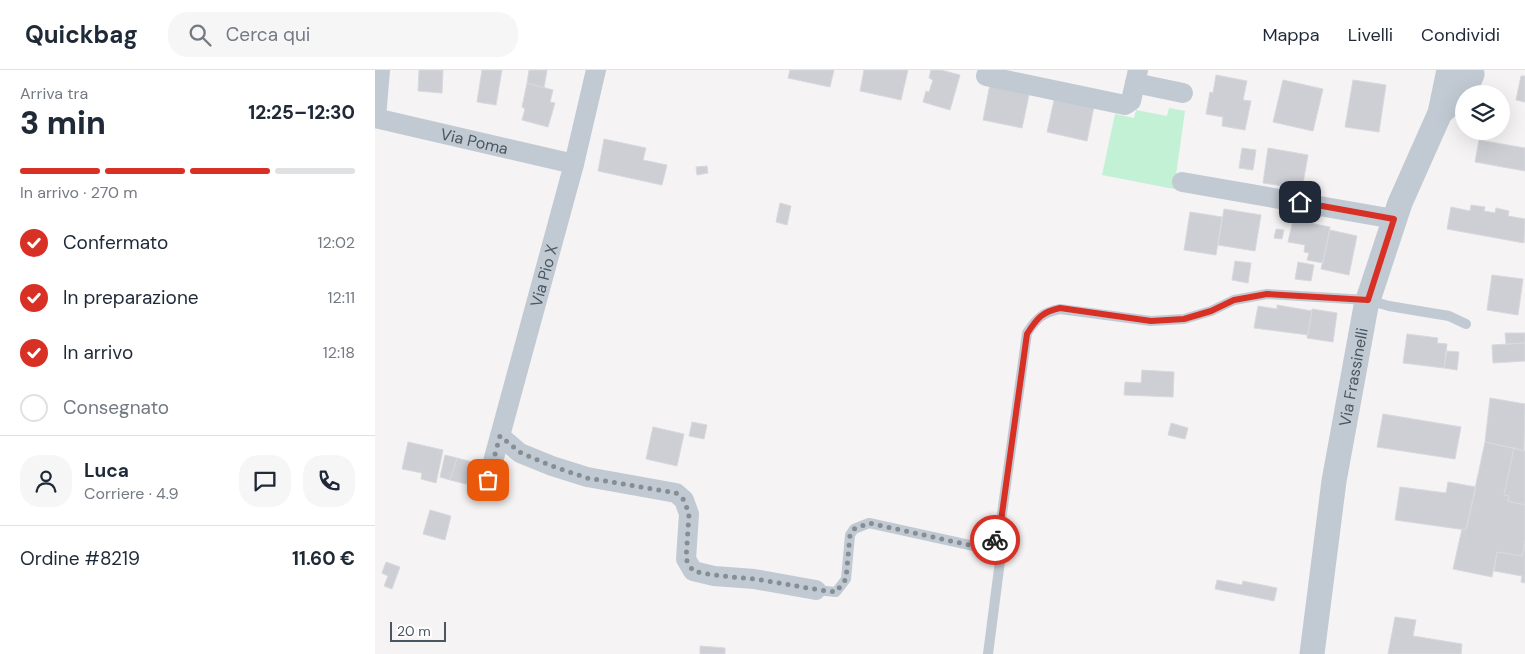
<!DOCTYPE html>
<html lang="it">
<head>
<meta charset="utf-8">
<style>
  body { margin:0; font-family:"DM Sans",sans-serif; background:#f6f6f7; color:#1f2937; height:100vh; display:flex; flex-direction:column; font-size:19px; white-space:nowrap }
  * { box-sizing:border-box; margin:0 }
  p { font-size:16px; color:#747a83 }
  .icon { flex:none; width:28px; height:28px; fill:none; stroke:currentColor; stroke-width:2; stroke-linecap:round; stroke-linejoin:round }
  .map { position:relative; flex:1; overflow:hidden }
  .side { display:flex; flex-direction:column; background:#fff; width:375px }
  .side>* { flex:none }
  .tools { position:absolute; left:1080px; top:15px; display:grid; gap:10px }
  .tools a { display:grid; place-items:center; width:55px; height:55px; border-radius:50%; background:#fff; box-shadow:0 5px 20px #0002; font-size:25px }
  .scale { position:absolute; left:15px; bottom:12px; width:56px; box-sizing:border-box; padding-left:5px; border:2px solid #4a5661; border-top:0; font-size:14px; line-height:18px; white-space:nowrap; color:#4a5661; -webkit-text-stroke:4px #fff; paint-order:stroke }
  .pin { position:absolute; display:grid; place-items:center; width:42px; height:42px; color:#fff; margin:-21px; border-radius:10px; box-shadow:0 2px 8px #0006 }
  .courier { position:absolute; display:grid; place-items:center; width:50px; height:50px; margin:-25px; border:4px solid #d93025; border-radius:50%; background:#fff; color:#222; box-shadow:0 1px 6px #0007 }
  .overview em { font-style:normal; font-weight:800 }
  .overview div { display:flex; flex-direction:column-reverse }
  .overview { display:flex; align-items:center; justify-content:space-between; height:85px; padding:0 20px }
  h1 { font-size:32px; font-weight:800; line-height:38px }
  .bar { display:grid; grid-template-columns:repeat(4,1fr); gap:8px 5px; align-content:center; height:60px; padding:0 20px }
  .bar i { height:6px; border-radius:4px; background:#e0e1e3 }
  .bar .active { background:#d93025 }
  .bar p { grid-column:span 4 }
  .line { display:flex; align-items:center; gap:12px; padding:0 20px; border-top:1px solid #e0e1e3 }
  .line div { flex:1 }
  .round { display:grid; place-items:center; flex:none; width:52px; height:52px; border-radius:20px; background:#f6f6f7 }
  ol { padding:0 20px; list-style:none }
  li { display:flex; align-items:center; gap:15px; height:55px }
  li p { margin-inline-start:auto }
  li .icon { padding:5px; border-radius:50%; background:#d93025; color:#fff; stroke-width:4 }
  li:last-child { color:#747a83 }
  li i { width:28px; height:28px; border:2px solid #e0e1e3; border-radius:50% }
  header { display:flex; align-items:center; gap:30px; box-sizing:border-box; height:70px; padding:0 25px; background:#fff; border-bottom:1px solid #e0e1e3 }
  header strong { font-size:24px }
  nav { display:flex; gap:28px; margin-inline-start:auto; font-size:18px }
  .search { width:350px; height:45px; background:#f6f6f7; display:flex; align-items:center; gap:12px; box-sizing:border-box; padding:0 18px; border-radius:20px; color:#747a83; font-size:19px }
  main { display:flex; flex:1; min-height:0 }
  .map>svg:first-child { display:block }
  .green { fill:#c3f1d5 }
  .building { fill:#cdcfd5; stroke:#d7d9de }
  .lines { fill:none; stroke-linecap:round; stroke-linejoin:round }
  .service { stroke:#c1cad2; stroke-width:10 }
  .minor { stroke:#c1cad2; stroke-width:20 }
  .tertiary { stroke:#c1cad2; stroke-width:25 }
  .done { stroke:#868d94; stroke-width:5; stroke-dasharray:0 9 }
  .route { stroke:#d93025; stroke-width:6 }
  .labels { text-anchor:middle; stroke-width:4; stroke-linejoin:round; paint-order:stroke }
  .street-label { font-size:16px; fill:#4a5661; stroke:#fff }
</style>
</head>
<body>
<header>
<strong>Quickbag</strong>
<div class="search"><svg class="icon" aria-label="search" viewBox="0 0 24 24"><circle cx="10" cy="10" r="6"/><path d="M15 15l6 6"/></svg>Cerca qui</div>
<nav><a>Mappa</a><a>Livelli</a><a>Condividi</a></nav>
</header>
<main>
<section class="side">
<div class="overview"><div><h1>3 min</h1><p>Arriva tra</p></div><em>12:25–12:30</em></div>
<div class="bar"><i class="active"></i><i class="active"></i><i class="active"></i><i></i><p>In arrivo · 270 m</p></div>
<ol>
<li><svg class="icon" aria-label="check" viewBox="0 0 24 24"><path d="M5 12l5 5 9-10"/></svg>Confermato<p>12:02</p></li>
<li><svg class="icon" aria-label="check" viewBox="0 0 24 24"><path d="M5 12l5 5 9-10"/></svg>In preparazione<p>12:11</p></li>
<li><svg class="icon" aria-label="check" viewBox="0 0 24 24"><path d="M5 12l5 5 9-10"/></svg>In arrivo<p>12:18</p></li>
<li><i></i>Consegnato</li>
</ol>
<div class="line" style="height:90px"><a class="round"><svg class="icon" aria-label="person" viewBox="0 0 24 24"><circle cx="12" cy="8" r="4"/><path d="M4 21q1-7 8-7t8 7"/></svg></a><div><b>Luca</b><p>Corriere · 4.9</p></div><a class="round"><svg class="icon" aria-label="chat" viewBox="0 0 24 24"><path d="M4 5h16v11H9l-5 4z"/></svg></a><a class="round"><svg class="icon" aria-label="phone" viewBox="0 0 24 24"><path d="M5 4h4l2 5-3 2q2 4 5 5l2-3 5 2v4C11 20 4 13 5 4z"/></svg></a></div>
<div class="line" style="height:65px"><div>Ordine #8219</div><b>11.60 €</b></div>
</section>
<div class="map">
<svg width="1150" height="584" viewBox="0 0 1150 584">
  <rect width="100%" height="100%" fill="#f5f3f3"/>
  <!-- green -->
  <path class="green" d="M794 38 810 41 799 119 727 105 740 44 759 48 761 40 792 46Z"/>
  <!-- building -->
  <path class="building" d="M44 0H68L67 23 43 21Z
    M107 0H127L121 35 102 32Z
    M154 0H172L169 18 152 13Z
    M415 0H459L455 17 413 8Z
    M489 0H533L526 30 485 21Z
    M556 0H566L585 5 575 40 548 32 551 21 554 22 558 10 554 8Z
    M841 5 872 11 868 30 876 31 870 60 847 56 848 47 831 44 835 22 838 23Z
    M1146 6H1150V32L1141 30Z
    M908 10 948 19 938 61 898 52Z
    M978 10 1011 15 1004 62 970 57Z
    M152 13 178 20 175 32 180 33 173 57 147 50 150 39 147 37Z
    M615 14 654 25 647 58 608 50Z
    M680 26 719 37 712 71 672 62Z
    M229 69 271 78 268 90 292 95 287 115 223 101Z
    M1104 70 1150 78V101L1100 92Z
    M867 78 881 80 878 100 864 98Z
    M893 78 933 85 927 119 888 113Z
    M332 96 333 103 322 105 321 97Z
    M405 133 416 136 412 155 401 152Z
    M1096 135 1110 137 1109 141 1120 143 1121 138 1134 141 1133 146 1150 149 1149 173 1072 159 1076 137 1095 141Z
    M849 139 886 145 880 181 843 175Z
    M815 142 847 147 841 185 809 180Z
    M918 150 955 157 948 193 932 190 934 183 929 182 930 175 913 172Z
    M901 159 909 160 907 169 899 168Z
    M955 160 982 166 974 205 946 199Z
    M860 191 876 193 873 213 857 210Z
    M923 192 939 195 936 211 920 209Z
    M1117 205 1148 209 1143 245 1112 240Z
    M902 235 937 241 933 265 879 258 883 236 902 239Z
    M937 239 962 243 958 272 932 268Z
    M1130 263H1150V273L1131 274Z
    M1032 264 1063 268 1062 273 1072 274 1069 298 1028 293Z
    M1150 273V291L1118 293 1117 275Z
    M1072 281 1084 282 1082 300 1069 298Z
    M767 300 799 302 798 327 749 325 750 312 766 313Z
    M1115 328 1150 334 1149 381 1110 372Z
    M1008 344 1086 357 1080 389 1002 377Z
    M317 352 332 355 329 369 314 366Z
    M796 353 813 358 810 369 793 365Z
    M278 357 309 364 302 396 271 389Z
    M33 372 68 380 61 413 46 409 47 403 27 399Z
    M1110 372 1139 378 1129 425 1134 426 1133 431 1150 435V470L1147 486 1122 482 1117 507 1078 499 1087 459 1091 460Z
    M1139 378 1150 381V435L1133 431 1134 426 1129 425Z
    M70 385 82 388 75 410 65 407Z
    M82 388 101 393 95 415 75 410Z
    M1073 412 1101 417 1091 460 1020 450 1025 417 1071 423Z
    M55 440 76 446 70 470 48 464Z
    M1150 470V513L1146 512 1147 506 1119 501 1122 482 1147 486Z
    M11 492 25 497 17 519 9 516 13 506 7 503Z
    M842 510 867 515 868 511 902 518 899 531 840 519Z
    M1020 547 1041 550 1038 566 1087 574 1086 584H1013Z
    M325 576 350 578V584H325Z"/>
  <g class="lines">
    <!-- service -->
    <path class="service" d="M441 520 461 522 471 509 475 465 479 459 494 453 608 478C618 473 622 469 625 458L652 263C661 249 668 242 685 239L776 251 809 249 836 241 859 230 892 224 993 230 1014 236 1074 246 1091 254
      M613 584 625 491 622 468"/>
    <!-- minor -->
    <g class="minor">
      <path d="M611 6 750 35 756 31 763 0"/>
      <path d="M760 13 808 23"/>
      <path id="s1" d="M0 48 199 94"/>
      <path d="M1 48 5 0"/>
      <path d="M807 112 1019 149"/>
      <path d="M125 366 145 383 177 396 212 407 301 423 309 430 314 444 311 489 318 501 339 506 379 509 441 520"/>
      <path id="s2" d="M113 410 199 94 221 0"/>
    </g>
    <!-- tertiary -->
    <g class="tertiary">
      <path d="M1065 43C1078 32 1091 21 1097 4"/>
      <path id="s3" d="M937 584 959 411 991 236 1025 133 1065 43 1074 0"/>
    </g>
  </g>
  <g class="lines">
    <!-- done -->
    <path class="done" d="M113 410 125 366 146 383 177 396 212 408 301 423 309 430 314 444 311 489 318 501C339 506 359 507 380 509 407 513 434 519 461 522L471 509 475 465 479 459 494 453 608 478 620 470"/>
    <!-- route -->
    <path class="route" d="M620 470 625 458 652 264C662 248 667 242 685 238L776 251 809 249 836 241 859 230 892 224 993 230 1019 149 925 132"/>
  </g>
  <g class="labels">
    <!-- street labels -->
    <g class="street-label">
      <text dy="6" stroke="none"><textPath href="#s1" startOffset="102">Via Poma</textPath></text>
      <text dy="6" stroke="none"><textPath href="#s2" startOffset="212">Via Pio X</textPath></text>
      <text dy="6" stroke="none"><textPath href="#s3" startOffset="280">Via Frassinelli</textPath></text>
    </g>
  </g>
</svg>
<div class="tools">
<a><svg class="icon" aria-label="layers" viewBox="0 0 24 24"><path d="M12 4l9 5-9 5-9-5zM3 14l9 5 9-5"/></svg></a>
</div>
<div class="scale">20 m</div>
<div class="pin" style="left:113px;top:410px;background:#ea580c"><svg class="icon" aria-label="bag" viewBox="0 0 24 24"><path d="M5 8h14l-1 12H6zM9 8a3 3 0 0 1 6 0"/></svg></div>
<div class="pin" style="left:925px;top:132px;background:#1f2937"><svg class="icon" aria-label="home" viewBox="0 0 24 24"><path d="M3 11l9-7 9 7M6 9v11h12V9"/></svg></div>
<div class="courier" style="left:620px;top:470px"><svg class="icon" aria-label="bike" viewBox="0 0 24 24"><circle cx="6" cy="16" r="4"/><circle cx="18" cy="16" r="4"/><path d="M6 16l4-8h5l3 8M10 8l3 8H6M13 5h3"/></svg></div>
</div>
</main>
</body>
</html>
